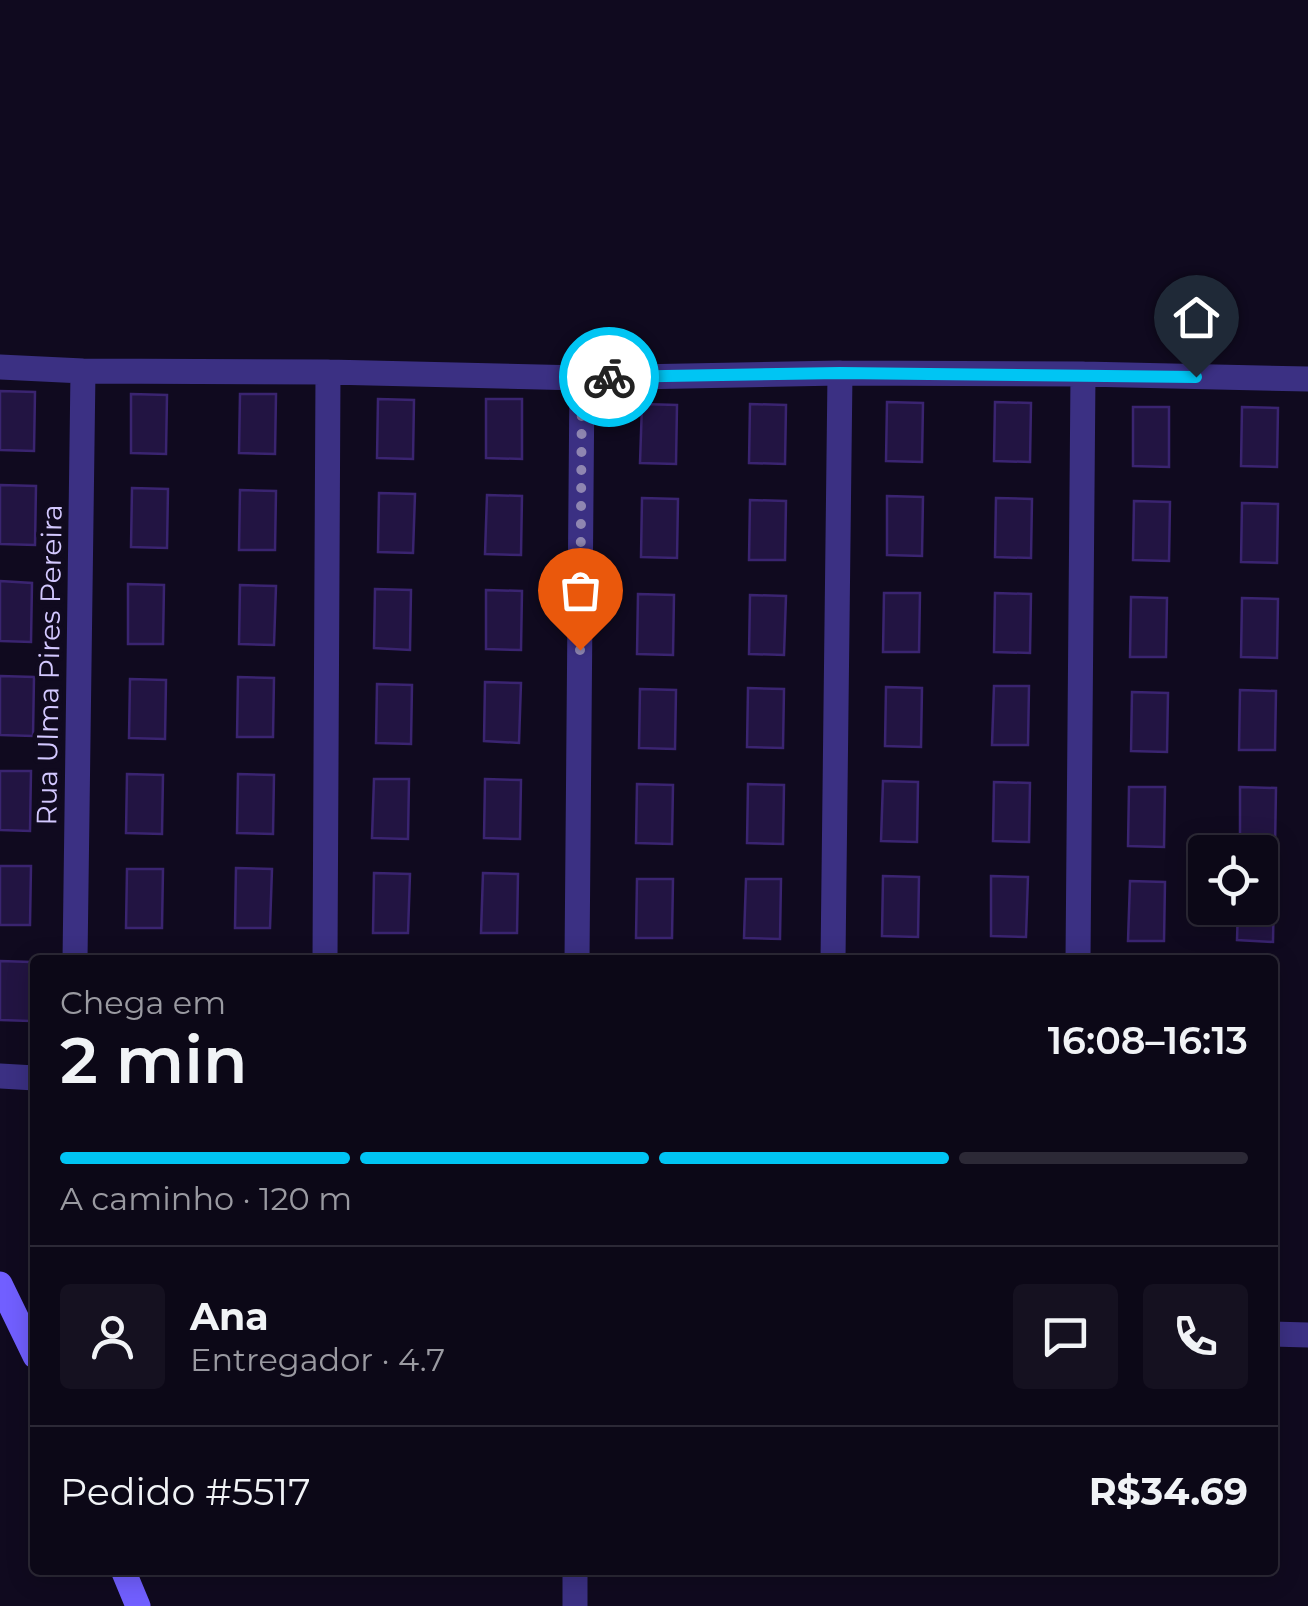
<!DOCTYPE html>
<html lang="pt">
<head>
<meta charset="utf-8">
<style>
  body { margin:0; font-family:Montserrat,sans-serif; background:#151120; color:#f1f3f6; height:100vh; display:flex; flex-direction:column; font-size:38px; white-space:nowrap }
  * { box-sizing:border-box; margin:0 }
  p { font-size:32px; color:#9a9aa1 }
  .icon { flex:none; width:55px; height:55px; fill:none; stroke:currentColor; stroke-width:2; stroke-linecap:round; stroke-linejoin:round }
  .map { position:relative; flex:1; overflow:hidden }
  .details { position:absolute; left:30px; top:955px; width:1248px; height:620px; display:flex; flex-direction:column; background:#0c0817; border-radius:10px; box-shadow:0 5px 25px #0003,0 0 0 2px #2c2936 }
  .details>* { flex:none }
  .controls { position:absolute; left:1188px; top:835px; display:grid; gap:20px }
  .controls a { display:grid; place-items:center; width:90px; height:90px; border-radius:10px; background:#0c0817; box-shadow:0 5px 25px #0003,0 0 0 2px #2c2936; font-size:50px }
  .pin { position:absolute; display:grid; place-items:center; width:85px; height:85px; color:#fff; margin:-102px -42px; border-radius:50% 50% 50% 0; rotate:-45deg; box-shadow:0 0 10px #0007 }
  .pin .icon { rotate:45deg }
  .courier { position:absolute; display:grid; place-items:center; width:100px; height:100px; margin:-50px; border:8px solid #00c5f3; border-radius:50%; background:#fff; color:#222; box-shadow:0 2px 12px #0007 }
  .overview em { font-style:normal; font-weight:600 }
  .overview div { display:flex; flex-direction:column-reverse }
  .overview { display:flex; align-items:center; justify-content:space-between; height:170px; padding:0 30px }
  h1 { font-size:65px; font-weight:600; line-height:75px }
  .bar { display:grid; grid-template-columns:repeat(4,1fr); gap:15px 10px; align-content:center; height:120px; padding:0 30px }
  .bar i { height:12px; border-radius:8px; background:#2c2936 }
  .bar .selected { background:#00c5f3 }
  .bar p { grid-column:span 4 }
  .line { display:flex; align-items:center; gap:25px; padding:0 30px; border-top:2px solid #2c2936 }
  .line div { flex:1 }
  .round { display:grid; place-items:center; flex:none; width:105px; height:105px; border-radius:10px; background:#151120 }
  .map>svg:first-child { display:block }
  .building { fill:#221442; stroke:#3a2470; stroke-width:2.5 }
  .lines { fill:none; stroke-linecap:round; stroke-linejoin:round }
  .street { stroke:#3b3083; stroke-width:25 }
  .secondary { stroke:#715fff; stroke-width:25 }
  .done { stroke:#8f86b1; stroke-width:10; stroke-dasharray:0 18 }
  .route { stroke:#00c5f3; stroke-width:12 }
  .labels { text-anchor:middle; stroke-width:9; stroke-linejoin:round; paint-order:stroke }
  .street-label { font-size:28px; fill:#d3c8ff; stroke:#100a1f }
</style>
</head>
<body>
<div class="map">
<svg width="1308" height="1606" viewBox="0 0 1308 1606">
  <rect width="100%" height="100%" fill="#100a1f"/>
  <!-- building -->
  <path class="building" d="M0 391 35 392 34 451 0 450Z
    M131 394 167 395 166 454 131 453Z
    M240 394H276L275 454 239 453Z
    M378 399 414 400 413 459 377 458Z
    M486 399H522V459L486 458Z
    M887 402 923 403 922 462 886 461Z
    M995 402 1031 403 1030 462 994 461Z
    M642 404 677 405 676 464 640 463Z
    M750 404 786 405 785 464 749 463Z
    M1133 407H1169V467L1133 466Z
    M1242 407 1278 408 1277 467 1241 466Z
    M0 485 36 486 35 545 0 544Z
    M132 488 168 489 167 548 131 547Z
    M240 490 276 491 275 550H239Z
    M379 493 415 494 413 553 378 552Z
    M487 495 522 496 521 555 485 554Z
    M887 496 923 497 922 556 887 555Z
    M642 498 678 499 677 558 641 557Z
    M996 498 1032 499 1031 558 995 557Z
    M750 500 786 501 785 560H749Z
    M1134 501 1170 502 1169 561 1133 560Z
    M1242 503 1278 504 1277 563 1241 562Z
    M0 581 32 583 31 642 0 641Z
    M128 584 164 585 163 644H128Z
    M240 585 276 586 274 645 239 644Z
    M375 589 411 590 410 650 374 648Z
    M486 590 522 591 521 650 486 649Z
    M884 593H920L919 652H883Z
    M995 593 1031 594 1030 653 994 652Z
    M638 594 674 595 673 655 637 654Z
    M750 595 786 596 784 655 749 654Z
    M1131 597 1167 598 1166 657H1130Z
    M1242 598 1278 599 1277 658 1241 657Z
    M0 676 34 677 33 736 0 735Z
    M238 677 274 678 273 737H237Z
    M130 679 166 680 165 739 129 738Z
    M485 682 521 683 519 743 484 741Z
    M377 684 412 685 411 744 376 743Z
    M994 686H1029L1028 745H992Z
    M886 687 922 688 921 747 885 746Z
    M748 688 784 689 783 748 747 747Z
    M640 689 676 690 675 749 639 748Z
    M1240 690 1276 691 1275 750H1239Z
    M1132 692 1168 693 1167 752 1131 751Z
    M0 771H31L30 831 0 830Z
    M127 774 163 775 162 834 126 833Z
    M238 774 274 775 273 834 237 833Z
    M374 779H409L408 839 372 838Z
    M485 779 521 780 520 839 484 838Z
    M883 781 918 782 917 842 881 841Z
    M994 782 1030 783 1029 842 993 841Z
    M637 784 673 785 672 844 636 843Z
    M748 784 784 785 783 844 747 843Z
    M1129 787H1165L1164 847 1128 846Z
    M1240 787 1276 788 1275 847 1240 846Z
    M0 866H31L30 925H0Z
    M236 868 272 869 270 928H235Z
    M127 869H163L162 928H126Z
    M374 873 410 874 408 933H373Z
    M483 873 518 874 517 933H481Z
    M883 876 919 877 918 937 882 936Z
    M991 876 1028 877 1026 937 991 936Z
    M637 879H673L672 938H636Z
    M746 879H781L780 939 744 938Z
    M1130 881 1165 882 1164 941H1128Z
    M1260 882H1274L1273 942 1237 940 1238 908H1260Z
    M0 961 31 962 30 1021 0 1020Z"/>
  <g class="lines">
    <!-- street -->
    <path class="street" d="M0 367 83 371 328 372 582 378 840 373 1083 374 1308 379
      M75 960 83 371
      M325 960 328 372
      M577 960 582 378
      M833 960 840 373
      M1078 960 1083 374
      M0 1076 35 1078
      M1272 1334 1308 1335
      M575 1570V1606"/>
    <!-- secondary -->
    <path class="secondary" d="M0 1284 35 1356
      M123 1570 138 1606"/>
  </g>
  <g class="lines">
    <!-- done -->
    <path class="done" d="M580 650 582 378 609 377"/>
    <!-- route -->
    <path class="route" d="M609 377 840 373 1196 377"/>
  </g>
  <g class="labels">
    <!-- street labels -->
    <g class="street-label">
      <text transform="translate(49 665) rotate(-89)" y="10">Rua Ulma Pires Pereira</text>
    </g>
  </g>
</svg>
<div class="controls">
<a><svg class="icon" aria-label="locate" viewBox="0 0 24 24"><circle cx="12" cy="12" r="6"/><path d="M12 2v4M12 18v4M2 12h4M18 12h4"/></svg></a>
</div>
<div class="pin" style="left:580px;top:650px;background:#ea580c"><svg class="icon" aria-label="bag" viewBox="0 0 24 24"><path d="M5 8h14l-1 12H6zM9 8a3 3 0 0 1 6 0"/></svg></div>
<div class="pin" style="left:1196px;top:377px;background:#1f2937"><svg class="icon" aria-label="home" viewBox="0 0 24 24"><path d="M3 11l9-7 9 7M6 9v11h12V9"/></svg></div>
<div class="courier" style="left:609px;top:377px"><svg class="icon" aria-label="bike" viewBox="0 0 24 24"><circle cx="6" cy="16" r="4"/><circle cx="18" cy="16" r="4"/><path d="M6 16l4-8h5l3 8M10 8l3 8H6M13 5h3"/></svg></div>
<section class="details">
<div class="overview"><div><h1>2 min</h1><p>Chega em</p></div><em>16:08–16:13</em></div>
<div class="bar"><i class="selected"></i><i class="selected"></i><i class="selected"></i><i></i><p>A caminho · 120 m</p></div>
<div class="line" style="height:180px"><a class="round"><svg class="icon" aria-label="person" viewBox="0 0 24 24"><circle cx="12" cy="8" r="4"/><path d="M4 21q1-7 8-7t8 7"/></svg></a><div><b>Ana</b><p>Entregador · 4.7</p></div><a class="round"><svg class="icon" aria-label="chat" viewBox="0 0 24 24"><path d="M4 5h16v11H9l-5 4z"/></svg></a><a class="round"><svg class="icon" aria-label="phone" viewBox="0 0 24 24"><path d="M5 4h4l2 5-3 2q2 4 5 5l2-3 5 2v4C11 20 4 13 5 4z"/></svg></a></div>
<div class="line" style="height:130px"><div>Pedido #5517</div><b>R$34.69</b></div>
</section>
</div>
</body>
</html>
